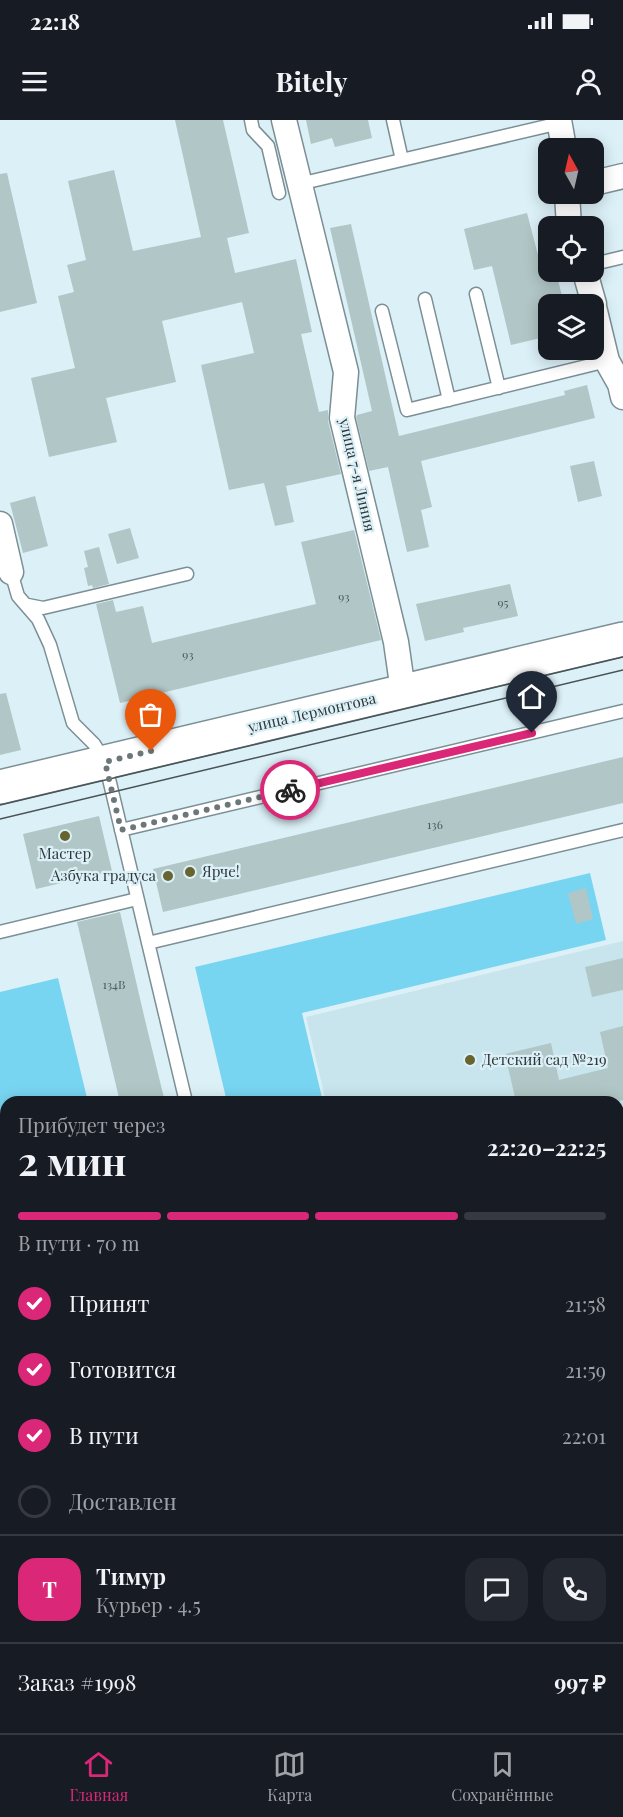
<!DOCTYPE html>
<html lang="ru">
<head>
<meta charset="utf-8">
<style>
  body { margin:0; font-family:"Playfair Display",serif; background:#242831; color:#f1f3f6; height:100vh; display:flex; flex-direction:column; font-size:22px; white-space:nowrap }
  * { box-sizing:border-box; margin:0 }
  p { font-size:20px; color:#9ea1a6 }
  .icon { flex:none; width:33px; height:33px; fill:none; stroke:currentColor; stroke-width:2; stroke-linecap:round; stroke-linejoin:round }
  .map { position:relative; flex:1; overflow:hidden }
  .drawer { position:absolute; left:0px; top:976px; width:624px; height:638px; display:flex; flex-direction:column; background:#171b24; border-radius:18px 18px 0 0; box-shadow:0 3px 15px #0003 }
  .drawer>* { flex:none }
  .needle { width:39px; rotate:352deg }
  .buttons { position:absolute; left:538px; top:18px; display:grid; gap:12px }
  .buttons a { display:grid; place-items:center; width:66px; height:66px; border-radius:12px; background:#171b24; box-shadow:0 3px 15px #0003; font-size:30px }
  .pin { position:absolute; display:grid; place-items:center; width:51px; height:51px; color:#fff; margin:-62px -26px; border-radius:50% 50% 50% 0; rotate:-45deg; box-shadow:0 0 6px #0007 }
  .pin .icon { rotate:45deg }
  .courier { position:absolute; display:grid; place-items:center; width:60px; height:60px; margin:-30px; border:4px solid #db2777; border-radius:50%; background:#fff; color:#222; box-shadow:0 2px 8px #0007 }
  .overview em { font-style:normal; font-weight:700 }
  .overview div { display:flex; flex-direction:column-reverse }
  .overview { display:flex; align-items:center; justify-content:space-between; height:102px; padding:0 18px }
  h1 { font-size:39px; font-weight:700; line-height:45px }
  .bar { display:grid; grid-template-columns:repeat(4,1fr); gap:9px 6px; align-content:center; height:72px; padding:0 18px }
  .bar i { height:8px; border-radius:4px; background:#363941 }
  .bar .current { background:#db2777 }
  .bar p { grid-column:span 4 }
  .line { display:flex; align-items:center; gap:15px; padding:0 18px; border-top:2px solid #363941 }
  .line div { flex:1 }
  .round { display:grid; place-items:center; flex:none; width:63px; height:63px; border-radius:18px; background:#242831 }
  ol { padding:0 18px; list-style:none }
  li { display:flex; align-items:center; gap:18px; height:66px }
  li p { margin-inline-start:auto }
  li .icon { padding:6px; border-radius:50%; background:#db2777; color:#fff; stroke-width:4 }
  li:last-child { color:#9ea1a6 }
  li i { width:33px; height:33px; border:3px solid #363941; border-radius:50% }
  .status { display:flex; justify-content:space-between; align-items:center; height:42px; padding:0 30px; background:#171b24; direction:ltr }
  .status svg { height:16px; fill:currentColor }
  header { display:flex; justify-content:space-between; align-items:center; height:78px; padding:0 18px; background:#171b24; font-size:27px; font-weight:700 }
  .menu { display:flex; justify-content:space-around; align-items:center; height:84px; border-top:2px solid #363941; background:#171b24; font-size:16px; color:#9ea1a6 }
  .menu a { display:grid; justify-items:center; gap:3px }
  .menu .current { color:#db2777 }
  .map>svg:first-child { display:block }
  .built { fill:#c8e5ee }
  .green { fill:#78d5f1 }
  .building { fill:#b1c6c6 }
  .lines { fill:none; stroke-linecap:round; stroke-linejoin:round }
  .lane-casing { stroke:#7c8f95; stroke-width:15 }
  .street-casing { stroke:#7c8f95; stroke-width:27 }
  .secondary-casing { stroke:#7c8f95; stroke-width:36 }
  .lane { stroke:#fff; stroke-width:12 }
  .street { stroke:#fff; stroke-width:24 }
  .secondary { stroke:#fff; stroke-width:33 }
  .tram { stroke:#495355; stroke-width:1.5 }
  .done { stroke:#6b777b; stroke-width:6; stroke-dasharray:0 10.8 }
  .route { stroke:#db2777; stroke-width:8 }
  .poi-dot { fill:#686430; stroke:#dcf0f7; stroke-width:2 }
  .labels { text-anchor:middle; stroke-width:4.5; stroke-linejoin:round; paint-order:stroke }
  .number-label { font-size:12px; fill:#4f5a5c }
  .street-label { font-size:15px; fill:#2e3638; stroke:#dcf0f7 }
  .poi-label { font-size:15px; fill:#2e3638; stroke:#dcf0f7; text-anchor:start }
</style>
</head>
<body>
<div class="status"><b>22:18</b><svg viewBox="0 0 49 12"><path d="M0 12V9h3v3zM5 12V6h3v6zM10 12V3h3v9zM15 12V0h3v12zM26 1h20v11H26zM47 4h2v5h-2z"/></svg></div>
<header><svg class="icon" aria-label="menu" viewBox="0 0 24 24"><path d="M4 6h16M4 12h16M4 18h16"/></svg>Bitely<svg class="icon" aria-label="person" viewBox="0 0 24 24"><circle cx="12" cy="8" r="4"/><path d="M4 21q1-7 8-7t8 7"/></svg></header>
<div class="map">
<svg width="623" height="1613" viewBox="0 0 623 1613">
  <rect width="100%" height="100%" fill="#dcf0f7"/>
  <!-- built -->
  <path class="built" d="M623 821V1053L618 1054V982H326L306 897Z
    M623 1078V1428L618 1429V1079Z"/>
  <!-- green -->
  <path class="green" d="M590 753 606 820 302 893 323 982H227L195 847Z
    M58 858 88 982H6V1049L0 1025V872Z
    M623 1303V1422L618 1423V1305Z"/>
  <!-- building -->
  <path class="building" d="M175 0H223L249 113 227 118 235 153 296 139 312 212 301 214 319 292 328 290V301L341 354 286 366 294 402 275 406 264 363 229 370 201 245 254 233 242 182 162 201 176 262 106 278 117 322 49 337 31 258 75 248 58 176 74 172 67 145 86 140 68 61 114 50 133 131 201 117Z
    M306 0H368L372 18 335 27 332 18 311 24Z
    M7 53 37 183 0 192V54Z
    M527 93 538 135 549 132V152H556L564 184H549V216L511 225 492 146 474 150 464 109Z
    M351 104 399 316 565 275 564 271 587 265 595 298 421 341 432 387 421 390 429 427 407 432 388 347 369 351 356 297 357 295 372 291 330 108Z
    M594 341 602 376 578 382 570 346Z
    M35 376 48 426 23 433 10 383Z
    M130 408 139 438 117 444 108 414Z
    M354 410 381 520 120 583 96 484 113 480 116 492 143 486 152 523 316 484 301 422Z
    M99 427 109 464 93 468 92 465 88 466 84 448 88 447 84 431Z
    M510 464 518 496 463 508 464 512 425 521 416 484Z
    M6 573 21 630 0 635V574Z
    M623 637V683L163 792 153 749Z
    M99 696 112 751 36 769 23 714Z
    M586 768 593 799 576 804 568 773Z
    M120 792 145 900 165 982H120L77 802Z
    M623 838V870L592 877 585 847Z
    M623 906V980L616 981 615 978 596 982H516L505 934 551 923 559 960 608 948 600 912Z"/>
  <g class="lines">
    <defs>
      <path id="lane" d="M251 0 253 10 268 26 279 73
        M393 0 402 40
        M299 64 560 3
        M594 144 623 137
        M476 174 499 268
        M425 179 449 280
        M382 191 407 290 607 241
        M11 452 18 476 38 499 50 525 73 603 94 624 105 642 186 982
        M28 485 43 488 187 454
        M121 710 623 591
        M0 812 137 779
        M148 823 623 710
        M0 1097 6 1122
        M0 1350 6 1375
        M0 1553 6 1550
        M197 1608 203 1613
        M489 1608 490 1613"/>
      <path id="street" d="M284 0 346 252 342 298 396 522 403 571
        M559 0 564 28
        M594 63 623 56
        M567 74 569 106
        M585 152 594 184
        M594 187 607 241 620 264 623 277
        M0 404 11 452
        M618 1064 623 1063
        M0 1166 6 1164"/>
      <path id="secondary" d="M0 667 623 519"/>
    </defs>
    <!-- lane casing -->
    <use href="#lane" class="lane-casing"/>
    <!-- street casing -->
    <use href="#street" class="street-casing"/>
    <!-- secondary casing -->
    <use href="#secondary" class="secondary-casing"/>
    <!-- lane -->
    <use href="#lane" class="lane"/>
    <!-- street -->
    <use href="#street" class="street"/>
    <!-- secondary -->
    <use href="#secondary" class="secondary"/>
    <!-- tram -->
    <path class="tram" d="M0 685 623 537
      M0 699 623 550"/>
  </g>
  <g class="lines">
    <!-- done -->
    <path class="done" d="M151 631 105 642 121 710 290 670"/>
    <!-- route -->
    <path class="route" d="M290 670 532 613"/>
  </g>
  <!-- markers -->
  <g class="poi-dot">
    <circle cx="65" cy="716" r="6"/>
    <circle cx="190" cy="752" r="6"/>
    <circle cx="168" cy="756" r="6"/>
    <circle cx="470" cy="940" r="6"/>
  </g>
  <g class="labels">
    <!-- number labels -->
    <g class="number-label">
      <text x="344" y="481">93</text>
      <text x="503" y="487">95</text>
      <text x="188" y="539">93</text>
      <text x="435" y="709">136</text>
      <text x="114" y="869">134В</text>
    </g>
    <!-- street labels -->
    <g class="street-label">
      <text transform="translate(357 355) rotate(77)" y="5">улица 7-я Линия</text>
      <text transform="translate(312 593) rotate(-13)" y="5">улица Лермонтова</text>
    </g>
    <!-- poi labels -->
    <g class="poi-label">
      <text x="65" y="739" text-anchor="middle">Мастер</text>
      <text x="202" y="757">Ярче!</text>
      <text x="156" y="761" text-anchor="end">Азбука градуса</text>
      <text x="482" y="945">Детский сад №219</text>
    </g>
  </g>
</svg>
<div class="buttons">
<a><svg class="needle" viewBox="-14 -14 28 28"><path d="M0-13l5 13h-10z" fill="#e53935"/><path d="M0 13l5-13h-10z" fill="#9ea1a6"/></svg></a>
<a><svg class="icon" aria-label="locate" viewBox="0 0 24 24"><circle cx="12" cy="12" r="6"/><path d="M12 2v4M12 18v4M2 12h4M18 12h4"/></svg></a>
<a><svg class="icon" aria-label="layers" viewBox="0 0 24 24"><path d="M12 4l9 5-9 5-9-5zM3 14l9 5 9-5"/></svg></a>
</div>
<div class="pin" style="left:151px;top:631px;background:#ea580c"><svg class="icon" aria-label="bag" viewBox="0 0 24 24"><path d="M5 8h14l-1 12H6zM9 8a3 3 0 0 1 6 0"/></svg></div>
<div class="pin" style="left:532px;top:613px;background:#1f2937"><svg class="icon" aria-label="home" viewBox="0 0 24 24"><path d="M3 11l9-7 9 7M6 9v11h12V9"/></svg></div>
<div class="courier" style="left:290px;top:670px"><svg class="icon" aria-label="bike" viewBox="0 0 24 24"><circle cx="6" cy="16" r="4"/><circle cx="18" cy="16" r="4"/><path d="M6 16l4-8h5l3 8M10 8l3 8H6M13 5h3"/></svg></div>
<section class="drawer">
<div class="overview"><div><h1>2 мин</h1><p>Прибудет через</p></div><em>22:20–22:25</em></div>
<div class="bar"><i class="current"></i><i class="current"></i><i class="current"></i><i></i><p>В пути · 70 m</p></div>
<ol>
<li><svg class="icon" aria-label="check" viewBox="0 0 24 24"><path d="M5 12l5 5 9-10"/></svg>Принят<p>21:58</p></li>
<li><svg class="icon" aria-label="check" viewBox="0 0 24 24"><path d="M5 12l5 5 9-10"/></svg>Готовится<p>21:59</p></li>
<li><svg class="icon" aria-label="check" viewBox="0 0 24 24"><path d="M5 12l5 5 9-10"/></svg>В пути<p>22:01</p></li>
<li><i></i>Доставлен</li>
</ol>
<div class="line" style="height:108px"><b class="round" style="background:#db2777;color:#fff">Т</b><div><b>Тимур</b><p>Курьер · 4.5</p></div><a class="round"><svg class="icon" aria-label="chat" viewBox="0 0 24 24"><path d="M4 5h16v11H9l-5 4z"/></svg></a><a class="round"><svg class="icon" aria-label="phone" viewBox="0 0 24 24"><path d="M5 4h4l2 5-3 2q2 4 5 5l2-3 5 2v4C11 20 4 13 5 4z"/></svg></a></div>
<div class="line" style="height:78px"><div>Заказ #1998</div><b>997 ₽</b></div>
</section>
</div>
<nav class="menu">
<a class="current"><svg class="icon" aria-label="home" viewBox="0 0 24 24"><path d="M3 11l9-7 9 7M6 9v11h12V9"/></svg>Главная</a>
<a><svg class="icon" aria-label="map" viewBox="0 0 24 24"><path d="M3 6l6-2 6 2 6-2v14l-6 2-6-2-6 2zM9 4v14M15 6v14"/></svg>Карта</a>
<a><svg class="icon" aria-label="saved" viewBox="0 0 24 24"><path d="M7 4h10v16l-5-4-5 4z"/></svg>Сохранённые</a>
</nav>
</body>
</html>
